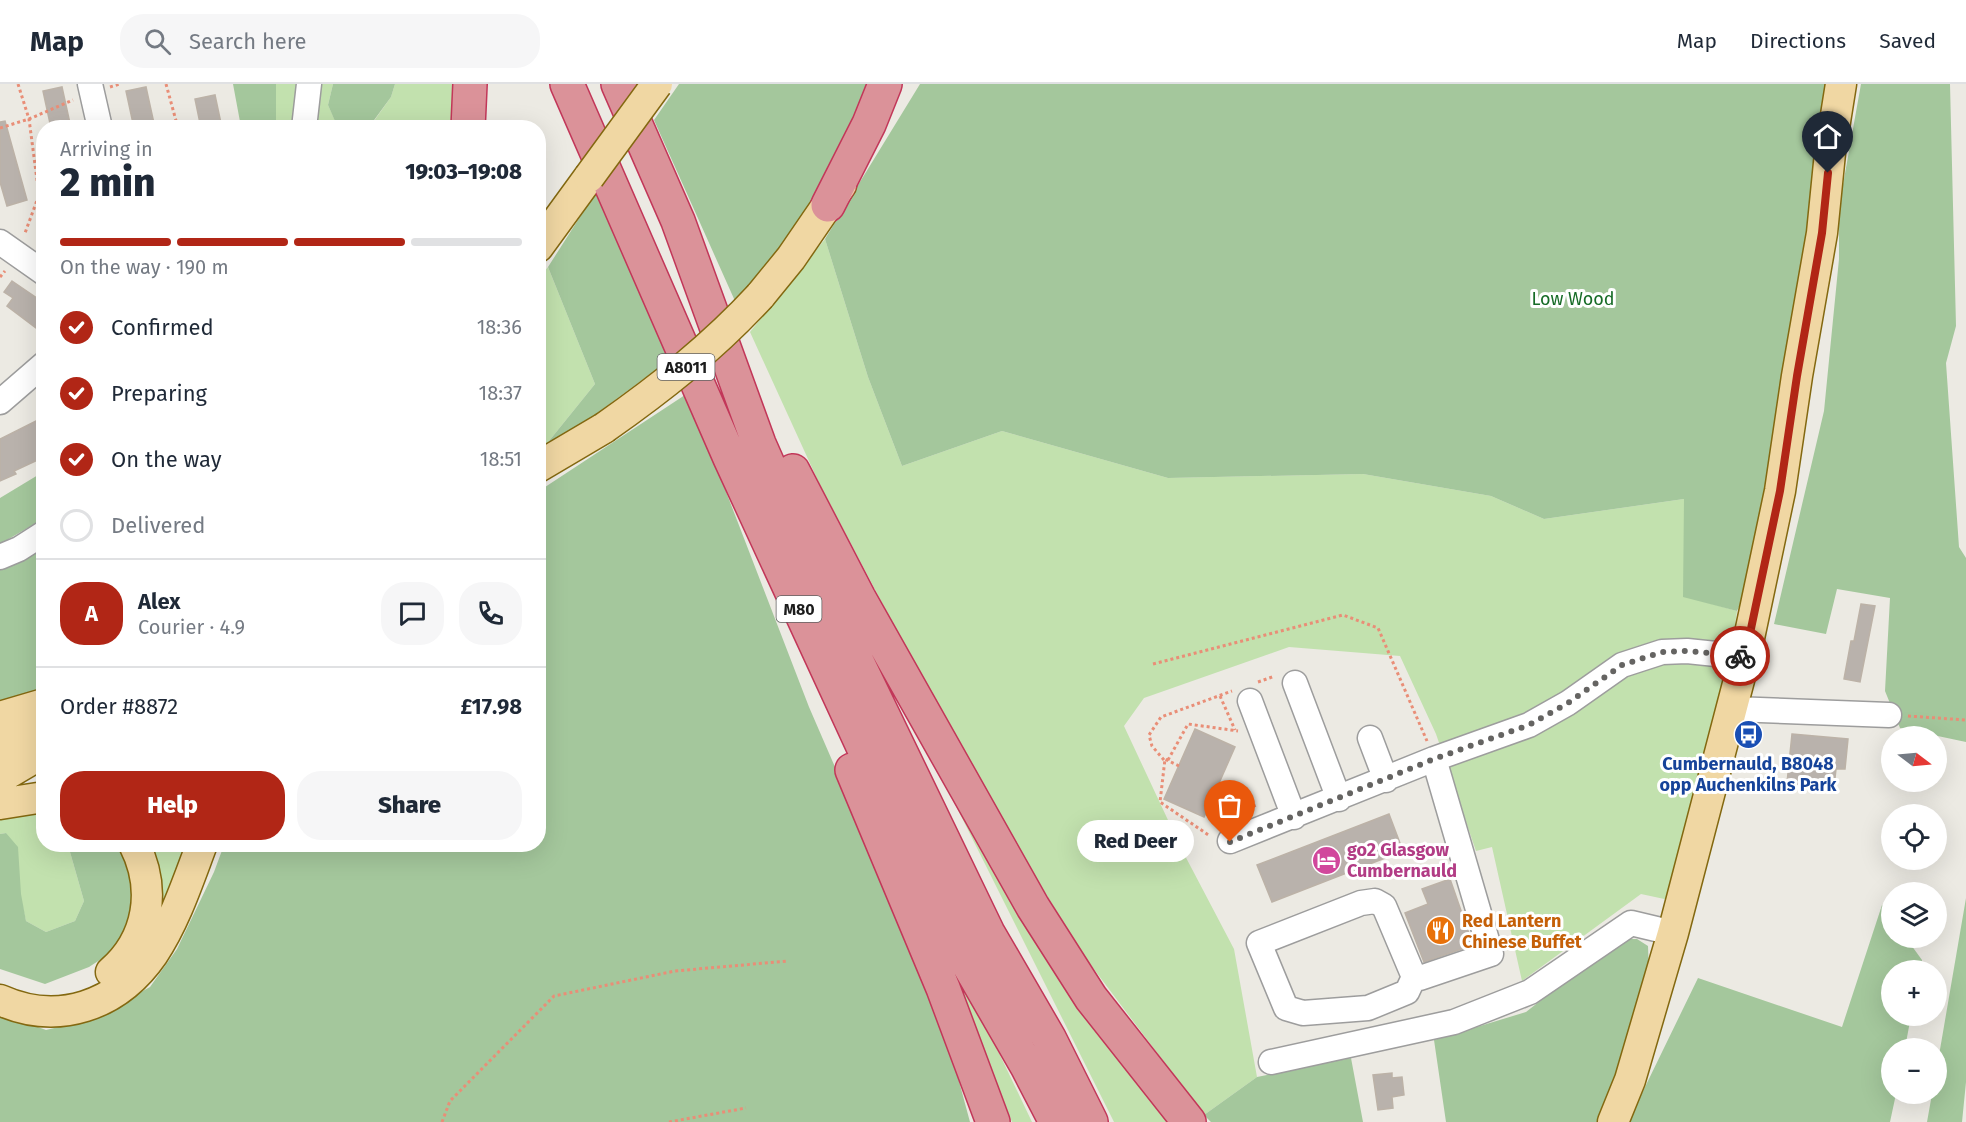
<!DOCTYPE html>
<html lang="en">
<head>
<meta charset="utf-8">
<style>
  body { margin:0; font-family:"Fira Sans",sans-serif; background:#f6f6f7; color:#1f2937; height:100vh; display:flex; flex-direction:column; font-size:22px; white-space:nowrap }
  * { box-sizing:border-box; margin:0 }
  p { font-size:20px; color:#747a83 }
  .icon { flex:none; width:33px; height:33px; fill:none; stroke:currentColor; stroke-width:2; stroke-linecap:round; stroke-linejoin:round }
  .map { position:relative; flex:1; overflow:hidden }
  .sheet { position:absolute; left:36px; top:36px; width:510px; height:732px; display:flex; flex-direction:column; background:#fff; border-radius:24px; box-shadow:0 6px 24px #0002 }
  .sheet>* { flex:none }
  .needle { width:39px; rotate:106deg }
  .controls { position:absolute; left:1881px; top:642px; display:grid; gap:12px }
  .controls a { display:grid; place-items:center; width:66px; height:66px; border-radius:50%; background:#fff; box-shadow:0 6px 24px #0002; font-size:30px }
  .pin { position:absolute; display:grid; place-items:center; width:51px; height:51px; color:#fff; margin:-62px -26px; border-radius:50% 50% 50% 0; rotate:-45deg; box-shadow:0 0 6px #0007 }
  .pin .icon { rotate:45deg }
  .courier { position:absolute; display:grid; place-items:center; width:60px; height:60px; margin:-30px; border:4px solid #b12616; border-radius:50%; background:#fff; color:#222; box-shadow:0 2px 8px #0007 }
  .bubble { position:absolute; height:42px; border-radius:21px; background:#fff; box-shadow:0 6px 24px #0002; font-size:20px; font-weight:800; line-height:42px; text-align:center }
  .summary em { font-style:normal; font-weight:800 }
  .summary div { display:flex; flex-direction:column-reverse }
  .summary { display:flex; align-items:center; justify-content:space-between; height:102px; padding:0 24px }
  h1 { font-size:39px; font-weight:800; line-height:45px }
  .bar { display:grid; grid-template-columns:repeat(4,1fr); gap:9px 6px; align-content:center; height:72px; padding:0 24px }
  .bar i { height:8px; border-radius:4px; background:#e0e1e3 }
  .bar .active { background:#b12616 }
  .bar p { grid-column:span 4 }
  .line { display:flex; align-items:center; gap:15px; padding:0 24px; border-top:2px solid #e0e1e3 }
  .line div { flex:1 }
  .round { display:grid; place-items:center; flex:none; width:63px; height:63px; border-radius:24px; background:#f6f6f7 }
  ol { padding:0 24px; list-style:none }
  li { display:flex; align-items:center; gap:18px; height:66px }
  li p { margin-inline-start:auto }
  li .icon { padding:6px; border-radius:50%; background:#b12616; color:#fff; stroke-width:4 }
  li:last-child { color:#747a83 }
  li i { width:33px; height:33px; border:3px solid #e0e1e3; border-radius:50% }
  .cta { display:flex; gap:12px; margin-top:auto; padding:12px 24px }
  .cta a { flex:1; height:69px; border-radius:24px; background:#b12616; color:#fff; font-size:24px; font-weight:800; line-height:69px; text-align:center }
  .cta a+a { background:#f6f6f7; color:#1f2937 }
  header { display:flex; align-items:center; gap:36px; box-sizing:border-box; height:84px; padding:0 30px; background:#fff; border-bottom:2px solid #e0e1e3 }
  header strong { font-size:28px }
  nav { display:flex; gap:33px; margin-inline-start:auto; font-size:21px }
  .search { width:420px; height:54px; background:#f6f6f7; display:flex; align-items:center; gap:15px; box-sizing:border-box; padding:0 21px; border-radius:24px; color:#747a83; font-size:22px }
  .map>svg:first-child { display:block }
  .grass { fill:#c2e1ae }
  .forest { fill:#a4c79c }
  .building { fill:#b9b2ac; stroke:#bcb2a7; stroke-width:1.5 }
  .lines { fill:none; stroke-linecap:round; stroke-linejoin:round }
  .minor-casing { stroke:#9d9d9d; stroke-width:27 }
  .major-casing { stroke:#836810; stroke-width:33 }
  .highway-casing { stroke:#c23759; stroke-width:36 }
  .path { stroke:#e98e77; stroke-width:3; stroke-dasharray:3 3; stroke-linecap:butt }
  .minor { stroke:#fff; stroke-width:24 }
  .major { stroke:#f0d7a3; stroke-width:30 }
  .highway { stroke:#db9299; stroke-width:33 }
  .major-bridge-casing { stroke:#836810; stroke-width:33; stroke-linecap:butt }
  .major-bridge { stroke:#f0d7a3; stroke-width:30 }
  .done { stroke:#656462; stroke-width:6; stroke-dasharray:0 10.8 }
  .route { stroke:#b12616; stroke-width:8 }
  .labels { text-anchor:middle; stroke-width:6; stroke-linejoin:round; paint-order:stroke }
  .shield { fill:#fff; stroke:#606060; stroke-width:1.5 }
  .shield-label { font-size:16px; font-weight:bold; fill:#1c1c1c }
  .park-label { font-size:18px; fill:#176c27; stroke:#fff }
  .transit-label { font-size:18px; font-weight:bold; fill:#164399; stroke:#fff }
  .hotel-label { font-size:18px; font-weight:bold; fill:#b23c85; stroke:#fff; text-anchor:start }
  .food-label { font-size:18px; font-weight:bold; fill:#c56008; stroke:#fff; text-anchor:start }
</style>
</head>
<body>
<header>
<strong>Map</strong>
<div class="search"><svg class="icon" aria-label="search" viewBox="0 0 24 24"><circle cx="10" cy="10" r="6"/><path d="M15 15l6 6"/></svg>Search here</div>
<nav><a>Map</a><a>Directions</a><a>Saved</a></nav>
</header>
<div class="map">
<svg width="1966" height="1038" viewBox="0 0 1966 1038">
  <rect width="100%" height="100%" fill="#eceae3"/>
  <!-- grass -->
  <path class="grass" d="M276 0H297L291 43H276Z
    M320 0H333L328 21 338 43 315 44Z
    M395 0H461L456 43 369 44 391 13Z
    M825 155 868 293 902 382 1002 347 1168 394 1363 390 1491 412 1544 435 1684 415V512L1737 527 1729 581 1669 816 1641 810 1522 897 1492 763 1476 767 1436 650 1400 572 1289 563 1144 614 1124 642 1182 766 1234 865 1257 993 1204 1031 1084 872 970 686 819 399 750 248Z
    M548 183 595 300 549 357 554 361 538 370V195Z
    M929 668 1177 1038H1114Z
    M43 725 44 760 68 761 84 817 75 837 46 848 26 837 6 749 0 750V731Z
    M147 761H199L159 836C163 802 165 791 147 761Z
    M952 871 1032 1038H1012L947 874Z"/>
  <!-- forest -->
  <path class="forest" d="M233 0H276V43H241Z
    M333 0H395L391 13 369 43 338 44 328 21Z
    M679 0H871L820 115 758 195 735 217 654 36Z
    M920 0H1829L1819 54 1769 419 1746 508 1737 527 1683 513 1684 415 1544 435 1491 412 1363 390 1168 394 1002 347 902 382 868 293 825 155Z
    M1861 0H1950L1956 242 1946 279 1959 463 1966 474V658L1900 644 1885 607 1890 514 1837 505 1826 550 1774 540 1824 327 1839 175V123Z
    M601 100 672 274 554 361 549 357 595 300 548 183Z
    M688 309 809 623 939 923 970 1038H0V929L46 946 92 935 150 903 177 865 214 788 224 761 538 760 539 407Z
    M43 388V435L0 460V414Z
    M43 459V608L0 636V483Z
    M6 749 18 763 21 810 26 837 46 848 75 837 84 817 68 761H113L121 767 132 801 134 834 115 866 89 883 45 900 0 885V750Z
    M1966 814V998L1962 1038H1927L1932 1010H1936L1937 983Z
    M1882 821 1891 834 1892 854H1906L1922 876 1920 886H1892V932H1911L1905 964H1892V1010H1896L1890 1038H1628L1698 894 1842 943Z
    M1628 855H1637L1648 862 1649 888 1624 984 1598 1038H1446L1434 956 1526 928 1601 869Z
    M1351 974 1363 1038H1211L1204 1031 1257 993Z"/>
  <!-- building -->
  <path class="building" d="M62 3 71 44H51L43 7Z
    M146 3 155 44H134L126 7Z
    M215 11 222 44H201L195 15Z
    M5 37 27 116 7 122 0 98V38Z
    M12 197 44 219V250L7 222 13 214 4 208Z
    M44 333V373L14 387 16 390 0 397V355Z
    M1861 520 1875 522 1860 598 1844 595 1851 557H1854Z
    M1195 645 1235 663 1204 733 1164 715Z
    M1792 650 1848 655 1845 685H1836L1834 703 1787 699Z
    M1389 730 1403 767 1272 818 1257 781Z
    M1450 795 1473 861 1424 878 1405 829 1428 820 1422 805Z
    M1392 989V994L1402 993 1404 1011 1392 1013 1393 1024 1378 1026 1373 991Z"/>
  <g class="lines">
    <defs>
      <path id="minor" d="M90 0 100 44
        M304 44 309 0
        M0 158 44 189
        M0 318 44 280
        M0 473 19 465 44 449
        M1295 599 1339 715
        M1250 617 1294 733
        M1733 625 1889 631
        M1370 654 1386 696
        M1230 757 1434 675 1529 641 1568 619 1622 581 1662 568 1687 567 1745 573
        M1414 893 1407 908 1368 924 1303 929 1286 924 1259 859 1361 819 1375 817 1384 822 1414 893 1420 894 1491 870 1434 675
        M1271 978 1454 938 1530 908 1631 839 1673 849"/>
      <path id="major" d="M538 163 589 93
        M760 212 791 174 841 101
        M538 383 604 344
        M0 633 44 620
        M0 662 44 636
        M0 694 44 668
        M0 720 44 713
        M111 888C149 855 157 805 134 760
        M0 916C58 942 117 922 153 870 175 837 188 797 202 760
        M1613 1038 1630 996 1673 849 1745 573 1780 407 1797 292 1822 149 1830 69 1841 0"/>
      <path id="highway" d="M567 0 730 374 890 721 962 869 1027 982 1056 1038
        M618 0 678 137 759 360 834 530 988 849 1049 954 1091 1038
        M468 44 470 0
        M828 121 869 40 885 0
        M793 387 859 514 1033 823 1091 914 1189 1038
        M852 686 943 904 993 1038"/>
    </defs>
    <!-- minor casing -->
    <use href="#minor" class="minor-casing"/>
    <!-- major casing -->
    <use href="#major" class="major-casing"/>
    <!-- highway casing -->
    <use href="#highway" class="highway-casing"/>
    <!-- path -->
    <path class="path" d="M18 0 29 35 39 111 25 149
      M166 0 178 44
      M110 3 120 0
      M0 44 29 35 73 16
      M0 193 5 187
      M1153 580 1343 531 1378 544 1427 657
      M1258 598 1275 592
      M1220 612 1235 646
      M1908 632 1966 636
      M1164 676 1152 662 1149 651 1161 633 1232 607
      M1168 676 1188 640 1238 647
      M1179 682 1165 675 1160 718 1210 752
      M1214 711 1229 723 1252 716 1256 726
      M442 1038 450 1017 554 912 675 887 788 877
      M669 1038 746 1024"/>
    <!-- minor -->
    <use href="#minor" class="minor"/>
    <!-- major -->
    <use href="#major" class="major"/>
    <!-- highway -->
    <use href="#highway" class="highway"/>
    <defs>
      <path id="major-bridge" d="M589 93 657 0
        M604 344C661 304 713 263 760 212"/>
    </defs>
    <!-- major-bridge casing -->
    <use href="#major-bridge" class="major-bridge-casing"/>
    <!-- major-bridge -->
    <use href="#major-bridge" class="major-bridge"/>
  </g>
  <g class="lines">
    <!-- done -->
    <path class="done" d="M1230 758 1434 675 1529 641 1568 619 1622 581 1662 568 1687 567 1740 572"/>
    <!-- route -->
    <path class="route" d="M1740 572 1745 573 1780 407 1797 292 1822 149 1828 89"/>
  </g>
  <!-- icons -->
  <defs>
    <symbol id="bus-disc" viewBox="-11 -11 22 22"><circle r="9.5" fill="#1a4fb4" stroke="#fff"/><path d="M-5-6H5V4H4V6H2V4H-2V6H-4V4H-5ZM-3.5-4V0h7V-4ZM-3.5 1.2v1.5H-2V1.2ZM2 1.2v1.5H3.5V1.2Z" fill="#fff"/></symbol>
    <symbol id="hotel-disc" viewBox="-11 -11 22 22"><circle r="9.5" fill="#d1479c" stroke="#fff"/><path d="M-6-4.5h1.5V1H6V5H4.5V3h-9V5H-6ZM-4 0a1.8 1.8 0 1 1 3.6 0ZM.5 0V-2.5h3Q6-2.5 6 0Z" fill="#fff"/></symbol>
    <symbol id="restaurant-disc" viewBox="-11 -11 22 22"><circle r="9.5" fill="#e8710a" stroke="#fff"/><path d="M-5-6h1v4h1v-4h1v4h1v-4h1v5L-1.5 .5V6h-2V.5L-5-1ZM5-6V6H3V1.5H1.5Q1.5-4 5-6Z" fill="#fff"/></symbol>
  </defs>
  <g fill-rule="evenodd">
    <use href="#bus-disc" x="1732" y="634" width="33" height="33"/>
    <use href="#hotel-disc" x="1310" y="760" width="33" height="33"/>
    <use href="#restaurant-disc" x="1424" y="830" width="33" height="33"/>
  </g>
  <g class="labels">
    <!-- shield labels -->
    <g class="shield">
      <rect x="657.5" y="270" width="57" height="26" rx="4.5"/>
      <rect x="776.5" y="512" width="45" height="26" rx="4.5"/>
    </g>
    <g class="shield-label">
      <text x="686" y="289">A8011</text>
      <text x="799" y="531">M80</text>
    </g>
    <!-- park labels -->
    <g class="park-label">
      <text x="1573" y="221">Low Wood</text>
    </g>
    <!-- transit labels -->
    <g class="transit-label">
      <text x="1748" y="686">Cumbernauld, B8048<tspan x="1748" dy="21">opp Auchenkilns Park</tspan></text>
    </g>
    <!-- hotel labels -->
    <g class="hotel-label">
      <text x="1347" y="772">go2 Glasgow<tspan x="1347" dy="21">Cumbernauld</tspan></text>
    </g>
    <!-- food labels -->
    <g class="food-label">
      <text x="1462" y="843">Red Lantern<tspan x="1462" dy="21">Chinese Buffet</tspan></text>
    </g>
  </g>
</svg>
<div class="controls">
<a><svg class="needle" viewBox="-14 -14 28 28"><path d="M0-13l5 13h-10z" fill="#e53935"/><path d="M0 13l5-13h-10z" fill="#747a83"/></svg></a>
<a><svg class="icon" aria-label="locate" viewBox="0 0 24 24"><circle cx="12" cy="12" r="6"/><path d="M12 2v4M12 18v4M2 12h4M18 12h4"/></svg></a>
<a><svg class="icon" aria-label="layers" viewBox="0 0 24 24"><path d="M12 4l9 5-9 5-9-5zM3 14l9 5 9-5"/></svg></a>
<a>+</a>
<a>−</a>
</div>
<div class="pin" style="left:1230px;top:758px;background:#ea580c"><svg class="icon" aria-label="bag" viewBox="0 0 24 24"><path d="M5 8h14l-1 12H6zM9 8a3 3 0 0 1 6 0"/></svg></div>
<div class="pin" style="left:1828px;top:89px;background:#1f2937"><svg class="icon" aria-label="home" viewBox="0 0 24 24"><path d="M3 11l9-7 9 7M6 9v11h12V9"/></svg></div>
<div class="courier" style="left:1740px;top:572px"><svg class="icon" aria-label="bike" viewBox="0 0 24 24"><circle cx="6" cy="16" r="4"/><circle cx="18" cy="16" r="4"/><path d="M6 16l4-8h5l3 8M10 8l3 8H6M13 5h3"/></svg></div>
<div class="bubble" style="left:1077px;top:736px;width:117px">Red Deer</div>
<section class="sheet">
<div class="summary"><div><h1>2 min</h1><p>Arriving in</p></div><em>19:03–19:08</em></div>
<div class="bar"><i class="active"></i><i class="active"></i><i class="active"></i><i></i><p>On the way · 190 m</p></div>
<ol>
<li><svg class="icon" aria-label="check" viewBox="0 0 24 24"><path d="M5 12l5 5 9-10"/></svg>Confirmed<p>18:36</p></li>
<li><svg class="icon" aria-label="check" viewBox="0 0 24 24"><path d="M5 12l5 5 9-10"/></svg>Preparing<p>18:37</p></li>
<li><svg class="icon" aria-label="check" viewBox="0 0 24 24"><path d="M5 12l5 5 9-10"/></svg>On the way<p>18:51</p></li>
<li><i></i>Delivered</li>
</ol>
<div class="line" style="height:108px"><b class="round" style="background:#b12616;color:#fff">A</b><div><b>Alex</b><p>Courier · 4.9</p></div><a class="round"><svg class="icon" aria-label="chat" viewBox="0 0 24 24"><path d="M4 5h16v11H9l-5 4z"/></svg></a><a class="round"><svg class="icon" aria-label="phone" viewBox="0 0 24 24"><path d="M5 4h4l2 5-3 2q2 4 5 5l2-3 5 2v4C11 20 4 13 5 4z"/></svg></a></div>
<div class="line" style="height:78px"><div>Order #8872</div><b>£17.98</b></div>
<div class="cta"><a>Help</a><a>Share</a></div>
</section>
</div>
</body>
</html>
